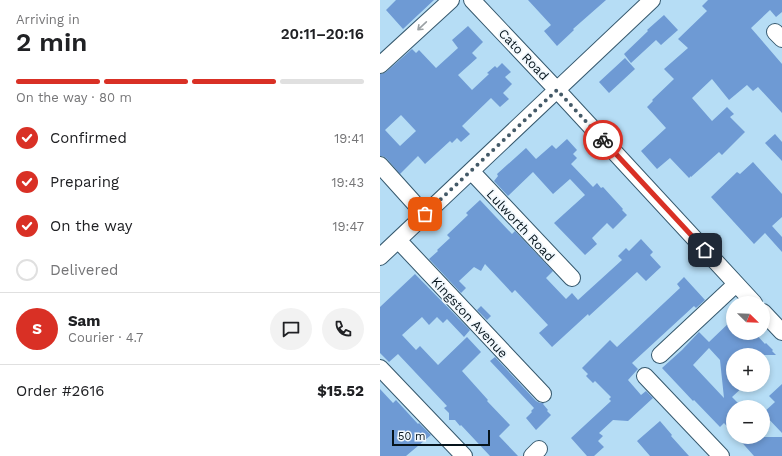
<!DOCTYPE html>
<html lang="en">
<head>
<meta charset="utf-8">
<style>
  body { margin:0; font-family:"Work Sans",sans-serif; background:#f2f2f2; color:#202124; height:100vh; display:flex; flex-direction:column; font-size:15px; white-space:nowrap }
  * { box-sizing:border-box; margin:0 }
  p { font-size:13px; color:#757577 }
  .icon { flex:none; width:22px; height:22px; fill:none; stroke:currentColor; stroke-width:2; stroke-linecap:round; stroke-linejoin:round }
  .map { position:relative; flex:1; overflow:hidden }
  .sheet { display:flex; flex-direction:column; background:#fff; width:380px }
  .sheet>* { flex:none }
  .needle { width:26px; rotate:113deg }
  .buttons { position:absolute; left:346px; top:296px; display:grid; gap:8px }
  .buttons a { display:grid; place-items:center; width:44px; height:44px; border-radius:50%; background:#fff; box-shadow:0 2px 6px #0003; font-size:20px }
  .scale { position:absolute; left:12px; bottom:10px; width:98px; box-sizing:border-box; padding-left:4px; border:2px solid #06141c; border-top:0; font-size:11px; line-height:14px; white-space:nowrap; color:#06141c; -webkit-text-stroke:3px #f1f8fd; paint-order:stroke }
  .pin { position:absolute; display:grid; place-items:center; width:34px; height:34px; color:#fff; margin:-17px; border-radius:8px; box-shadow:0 2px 6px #0006 }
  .courier { position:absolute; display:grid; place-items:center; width:40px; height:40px; margin:-20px; border:3px solid #d93025; border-radius:50%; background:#fff; color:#222; box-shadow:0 1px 5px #0007 }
  .headline em { font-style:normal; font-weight:600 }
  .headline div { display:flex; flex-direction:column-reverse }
  .headline { display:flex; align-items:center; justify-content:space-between; height:68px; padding:0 16px }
  h1 { font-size:26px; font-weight:600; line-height:30px }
  .bar { display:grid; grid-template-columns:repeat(4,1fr); gap:6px 4px; align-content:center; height:48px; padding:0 16px }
  .bar i { height:5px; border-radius:3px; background:#e0e0e0 }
  .bar .active { background:#d93025 }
  .bar p { grid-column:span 4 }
  .line { display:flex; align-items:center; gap:10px; padding:0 16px; border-top:1px solid #e0e0e0 }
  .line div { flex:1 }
  .round { display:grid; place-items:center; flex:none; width:42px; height:42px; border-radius:21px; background:#f2f2f2 }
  ol { padding:0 16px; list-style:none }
  li { display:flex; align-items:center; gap:12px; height:44px }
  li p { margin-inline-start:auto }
  li .icon { padding:4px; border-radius:50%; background:#d93025; color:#fff; stroke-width:4 }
  li:last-child { color:#757577 }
  li i { width:22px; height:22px; border:2px solid #e0e0e0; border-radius:50% }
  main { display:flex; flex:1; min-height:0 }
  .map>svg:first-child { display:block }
  .building { fill:#6e9ad4; fill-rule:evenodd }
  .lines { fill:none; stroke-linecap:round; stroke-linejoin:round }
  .minor-casing { stroke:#35586d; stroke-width:18 }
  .minor { stroke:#fff; stroke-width:16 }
  .oneway { stroke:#9ba1a4 }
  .done { stroke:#445a68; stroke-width:4; stroke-dasharray:0 7.2 }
  .route { stroke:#d93025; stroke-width:5 }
  .labels { text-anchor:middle; stroke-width:3.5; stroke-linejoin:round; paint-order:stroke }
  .street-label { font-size:13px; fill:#06141c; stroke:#f1f8fd }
</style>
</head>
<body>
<main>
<section class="sheet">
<div class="headline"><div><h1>2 min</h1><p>Arriving in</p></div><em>20:11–20:16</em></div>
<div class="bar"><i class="active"></i><i class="active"></i><i class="active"></i><i></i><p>On the way · 80 m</p></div>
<ol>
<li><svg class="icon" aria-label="check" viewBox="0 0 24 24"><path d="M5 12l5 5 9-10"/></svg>Confirmed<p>19:41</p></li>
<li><svg class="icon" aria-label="check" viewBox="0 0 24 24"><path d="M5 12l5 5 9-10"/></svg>Preparing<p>19:43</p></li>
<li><svg class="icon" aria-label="check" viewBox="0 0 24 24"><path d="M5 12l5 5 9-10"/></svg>On the way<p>19:47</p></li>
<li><i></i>Delivered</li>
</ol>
<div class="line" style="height:72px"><b class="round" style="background:#d93025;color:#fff">S</b><div><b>Sam</b><p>Courier · 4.7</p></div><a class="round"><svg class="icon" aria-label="chat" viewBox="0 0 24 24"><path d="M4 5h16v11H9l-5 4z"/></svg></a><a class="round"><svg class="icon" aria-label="phone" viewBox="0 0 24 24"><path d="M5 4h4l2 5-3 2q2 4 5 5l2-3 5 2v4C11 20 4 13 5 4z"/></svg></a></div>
<div class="line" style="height:52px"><div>Order #2616</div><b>$15.52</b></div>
</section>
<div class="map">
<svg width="402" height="456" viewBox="0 0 402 456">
  <rect width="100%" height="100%" fill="#b6ddf5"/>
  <!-- building -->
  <path class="building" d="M16 0H54L23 29 6 10Z
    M148 0H226L193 29 194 30 177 46 164 31 171 25Z
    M328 0H402V12L396 17 390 10 371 28 402 64V113L378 87 373 91 367 85 349 100 332 79 312 98 332 121 347 107 354 114 350 117 365 132 342 155 339 152 311 177V176L309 178 290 158 277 169 261 151 286 128 267 107 273 101 272 100 294 79 284 69 308 48 298 39 327 11 322 6Z
    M284 15 298 30 281 45 276 40 251 63 244 54 268 31 267 30Z
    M88 26 103 42 92 53 97 58 78 75 92 90 109 74 107 73 115 66 117 68 122 63 131 72 125 77 132 84 123 93 129 99 120 107 111 98 82 126 90 134 81 142 77 138 72 143 70 141 45 164 38 156 20 174 7 159 3 156H0V74H2L6 72 32 49 36 53 39 50 56 68 78 48 72 40ZM21 115 36 131 20 146 5 130Z
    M245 58 255 69 229 93 219 82Z
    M395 134 402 142V161L385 143Z
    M187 139 197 150 193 154 197 158 191 164 213 187 217 183 221 188 223 187 243 209 242 210 247 215 233 229 227 223 212 238 217 244 205 255 174 223 205 195 190 179 173 194 153 172 128 196 114 181 118 176 117 174 146 148 156 159 172 145 176 149Z
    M373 162 402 194V217L392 226 402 237V252L385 233 374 244 331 197 357 172 360 174Z
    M100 200 132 234 135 231 173 271 166 278 186 299 192 293 198 300 242 260 238 256 246 248 249 251 261 239 273 252 270 255 281 267 266 281 257 272 209 316 208 314 172 347 159 333 168 325 135 290 132 293 105 264 101 271 94 267 79 281 86 288 81 293 49 259 58 251 57 250 70 238 67 235 88 215 86 213Z
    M35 274 90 330 84 337 67 319 63 323 57 317 49 325 42 317 22 335 36 350 40 346 58 365 87 337 101 352 82 371 108 400 107 401 130 425 119 436 138 456H110L81 425 80 426 75 420H69V413L64 408 67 406 18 354 9 362 0 353V307Z
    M304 277 325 300 316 308 314 306 252 363 258 369 248 380 261 395 266 391 273 398 248 421 233 420 219 433 223 436 218 441 224 447 214 456H207L191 438 231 401 229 399 231 397 215 381 213 383 206 376 208 374 202 368 230 340 237 347 300 288 297 284Z
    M101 306 111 316 107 320 97 310Z
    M353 319V333H359L363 337 368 333H375L385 344 386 343 393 350 392 351 396 355H353V385H365L352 397 359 404 356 407H353V433L344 423 340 427 314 400 313 401 282 368 302 350 319 332 329 342ZM329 348 340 360 344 398 313 365Z
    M115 357 156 401 160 403H164L163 404 168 410 167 411 171 415 156 430 146 418 152 412 151 411 154 408 110 361Z
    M402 384V433L383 413 395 402 389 396Z
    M0 389 13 403 16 400 38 424 39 423 51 435 26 456H0Z
    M280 421 292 435 291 436 309 456H270L257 441Z
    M357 437H402V456H374Z"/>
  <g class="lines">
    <defs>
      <path id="minor" d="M92 0 177 90 374 303
        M395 32 402 39
        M0 65 71 0
        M0 165 45 215
        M91 171 192 278
        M18 240 163 394
        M0 257 272 0
        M383 312 402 332
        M280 355 356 284
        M0 368 84 456
        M265 376 341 456
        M152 456 159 449"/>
    </defs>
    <!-- minor casing -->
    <use href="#minor" class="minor-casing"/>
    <!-- minor -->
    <use href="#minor" class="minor"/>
  </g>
  <!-- one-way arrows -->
  <defs><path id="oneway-shaft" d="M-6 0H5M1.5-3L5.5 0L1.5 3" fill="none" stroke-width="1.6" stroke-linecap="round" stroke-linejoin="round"/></defs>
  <use class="oneway" href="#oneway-shaft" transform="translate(42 26) rotate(137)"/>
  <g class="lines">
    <!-- done -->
    <path class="done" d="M45 214 177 90 223 140"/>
    <!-- route -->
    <path class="route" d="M223 140 325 250"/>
  </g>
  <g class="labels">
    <!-- street labels -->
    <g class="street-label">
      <text transform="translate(144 54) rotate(46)" y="5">Cato Road</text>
      <text transform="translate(141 225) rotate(47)" y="5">Lulworth Road</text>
      <text transform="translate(90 317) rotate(47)" y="5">Kingston Avenue</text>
    </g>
  </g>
</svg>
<div class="buttons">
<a><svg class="needle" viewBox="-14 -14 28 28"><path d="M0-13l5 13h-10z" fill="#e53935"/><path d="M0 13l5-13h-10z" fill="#757577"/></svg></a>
<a>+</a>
<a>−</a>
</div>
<div class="scale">50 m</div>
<div class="pin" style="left:45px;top:214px;background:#ea580c"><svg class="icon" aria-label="bag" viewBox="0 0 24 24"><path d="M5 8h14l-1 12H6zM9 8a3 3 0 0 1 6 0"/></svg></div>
<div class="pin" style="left:325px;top:250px;background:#1f2937"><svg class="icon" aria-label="home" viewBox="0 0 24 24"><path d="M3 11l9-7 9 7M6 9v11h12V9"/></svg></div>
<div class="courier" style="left:223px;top:140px"><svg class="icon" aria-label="bike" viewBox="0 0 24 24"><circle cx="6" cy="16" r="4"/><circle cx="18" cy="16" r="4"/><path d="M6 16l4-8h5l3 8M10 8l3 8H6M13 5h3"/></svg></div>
</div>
</main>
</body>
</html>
